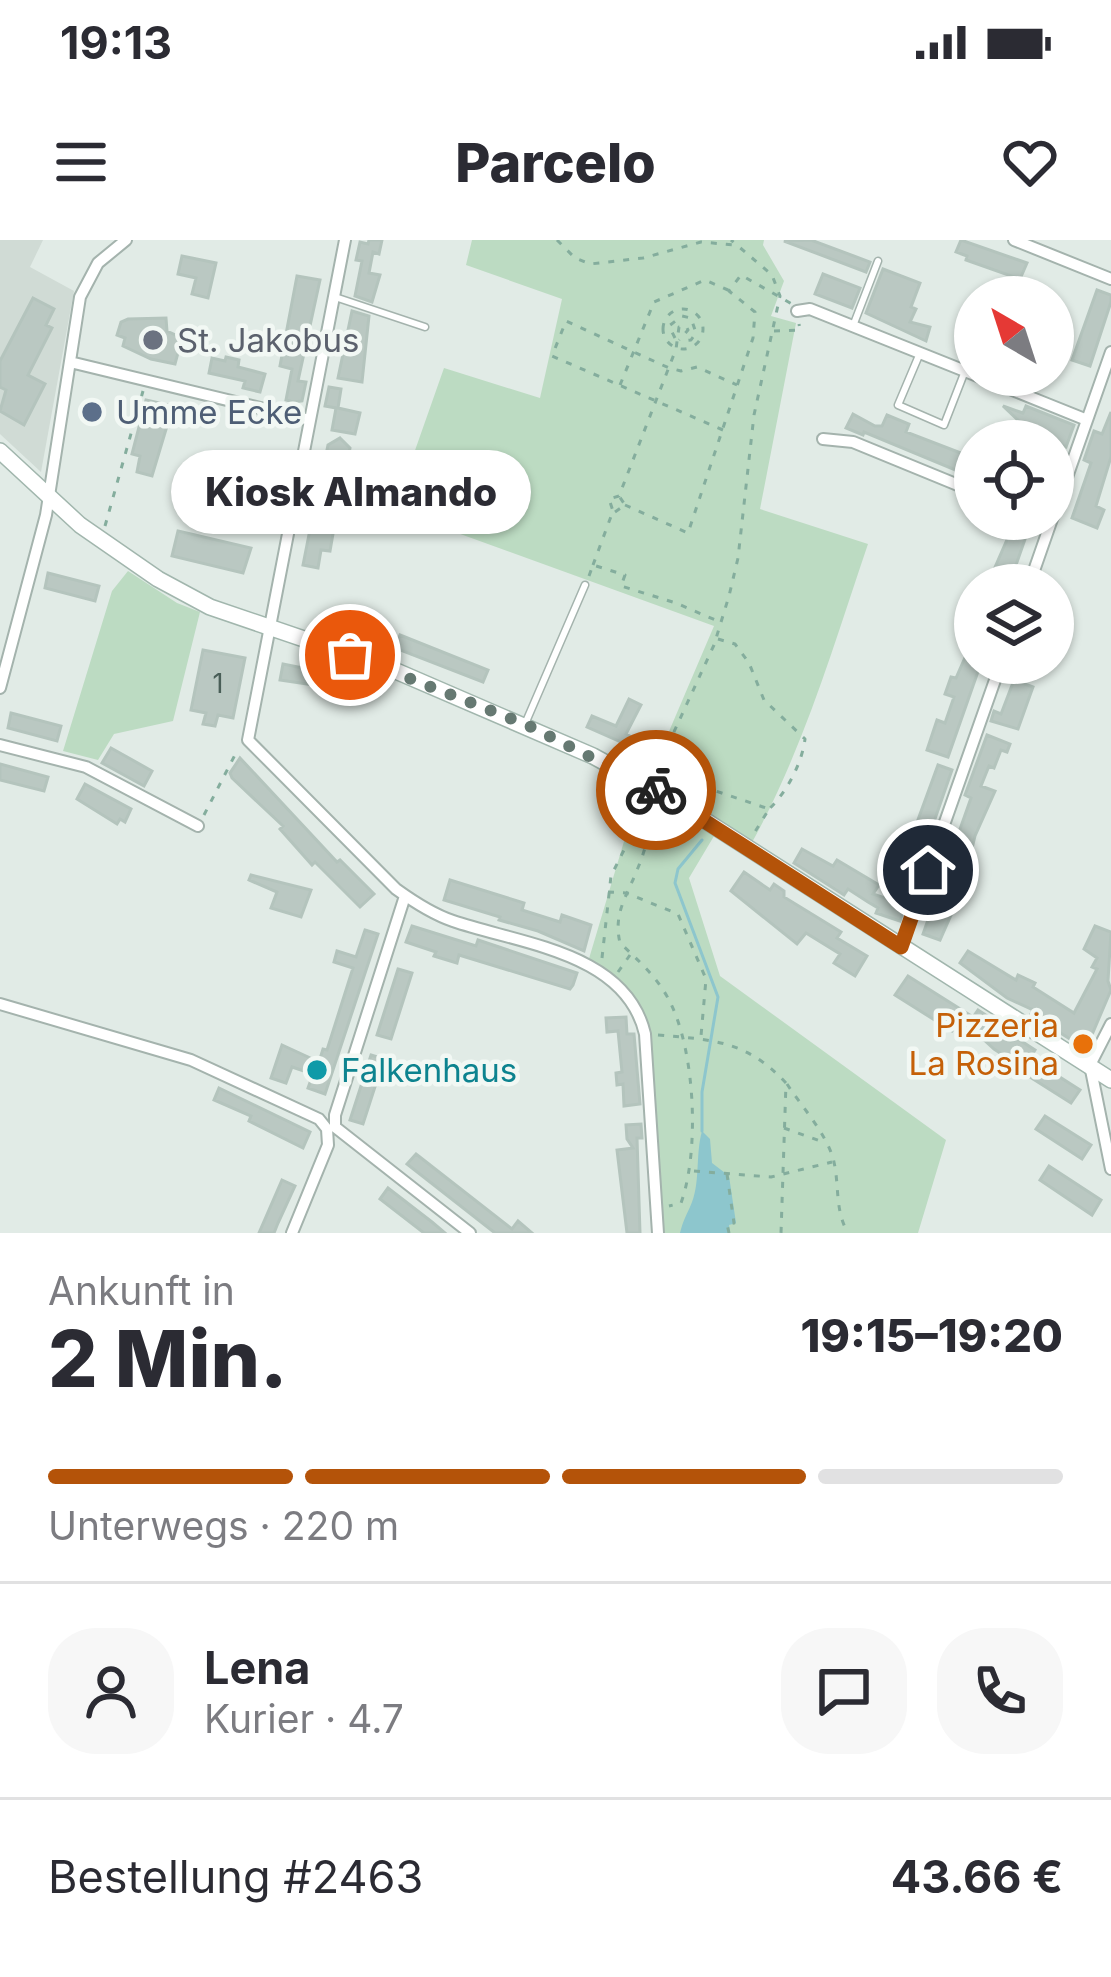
<!DOCTYPE html>
<html lang="de">
<head>
<meta charset="utf-8">
<style>
  body { margin:0; font-family:Inter,sans-serif; background:#f7f7f7; color:#2b2b33; height:100vh; display:flex; flex-direction:column; font-size:45px; white-space:nowrap }
  * { box-sizing:border-box; margin:0 }
  p { font-size:39px; color:#7c7c81 }
  .icon { flex:none; width:66px; height:66px; fill:none; stroke:currentColor; stroke-width:2; stroke-linecap:round; stroke-linejoin:round }
  .map { position:relative; height:993px; overflow:hidden }
  .details { display:flex; flex-direction:column; background:#fff; flex:1 }
  .details>* { flex:none }
  .needle { width:78px; rotate:321deg }
  .controls { position:absolute; left:954px; top:36px; display:grid; gap:24px }
  .controls a { display:grid; place-items:center; width:120px; height:120px; border-radius:50%; background:#fff; box-shadow:0 3px 9px #0004; font-size:60px }
  .pin { position:absolute; display:grid; place-items:center; width:102px; height:102px; color:#fff; margin:-51px; border:6px solid #fff; border-radius:50%; box-shadow:0 3px 12px #0007 }
  .courier { position:absolute; display:grid; place-items:center; width:120px; height:120px; margin:-60px; border:9px solid #b45309; border-radius:50%; background:#fff; color:#222; box-shadow:0 3px 15px #0007 }
  .bubble { position:absolute; height:84px; border-radius:42px; background:#fff; box-shadow:0 3px 9px #0004; font-size:39px; font-weight:800; line-height:84px; text-align:center }
  .headline em { font-style:normal; font-weight:800 }
  .headline div { display:flex; flex-direction:column-reverse }
  .headline { display:flex; align-items:center; justify-content:space-between; height:204px; padding:0 48px }
  h1 { font-size:78px; font-weight:800; line-height:90px }
  .bar { display:grid; grid-template-columns:repeat(4,1fr); gap:18px 12px; align-content:center; height:144px; padding:0 48px }
  .bar i { height:15px; border-radius:9px; background:#e1e1e2 }
  .bar .current { background:#b45309 }
  .bar p { grid-column:span 4 }
  .line { display:flex; align-items:center; gap:30px; padding:0 48px; border-top:3px solid #e1e1e2 }
  .line div { flex:1 }
  .round { display:grid; place-items:center; flex:none; width:126px; height:126px; border-radius:48px; background:#f7f7f7 }
  .status { display:flex; justify-content:space-between; align-items:center; height:84px; padding:0 60px; background:#fff; direction:ltr }
  .status svg { height:33px; fill:currentColor }
  header { display:flex; justify-content:space-between; align-items:center; height:156px; padding:0 48px; background:#fff; font-size:54px; font-weight:800 }
  .map>svg:first-child { display:block }
  .built { fill:#d0dbd5 }
  .green { fill:#bcdbc2 }
  .water { fill:#8dc6cd }
  .lines { fill:none; stroke-linecap:round; stroke-linejoin:round }
  .stream { stroke:#8dc6cd; stroke-width:3 }
  .building { fill:#bac8c2; stroke:#b4c4bd; stroke-width:3 }
  .lane-casing { stroke:#a4b3ad; stroke-width:9 }
  .street-casing { stroke:#a4b3ad; stroke-width:14 }
  .secondary-casing { stroke:#a1b6ad; stroke-width:18 }
  .path { stroke:#84ad9d; stroke-width:3; stroke-dasharray:6 9; stroke-linecap:butt }
  .lane { stroke:#fff; stroke-width:6 }
  .street { stroke:#fff; stroke-width:10 }
  .secondary { stroke:#fff; stroke-width:15 }
  .done { stroke:#667972; stroke-width:12; stroke-dasharray:0 21.6 }
  .route { stroke:#b45309; stroke-width:15 }
  .worship-dot { fill:#6b7280; stroke:#f2f8f4; stroke-width:4.5 }
  .service-dot { fill:#5c6f8a; stroke:#f2f8f4; stroke-width:4.5 }
  .food-dot { fill:#e8710a; stroke:#f2f8f4; stroke-width:4.5 }
  .culture-dot { fill:#0f9aa8; stroke:#f2f8f4; stroke-width:4.5 }
  .labels { text-anchor:middle; stroke-width:9; stroke-linejoin:round; paint-order:stroke }
  .number-label { font-size:27px; fill:#495e57 }
  .worship-label { font-size:33px; fill:#5b616d; stroke:#f2f8f4; text-anchor:start }
  .service-label { font-size:33px; fill:#4e5e75; stroke:#f2f8f4; text-anchor:start }
  .food-label { font-size:33px; fill:#c56008; stroke:#f2f8f4; text-anchor:end }
  .culture-label { font-size:33px; fill:#0d838f; stroke:#f2f8f4; text-anchor:start }
</style>
</head>
<body>
<div class="status"><b>19:13</b><svg viewBox="0 0 49 12"><path d="M0 12V9h3v3zM5 12V6h3v6zM10 12V3h3v9zM15 12V0h3v12zM26 1h20v11H26zM47 4h2v5h-2z"/></svg></div>
<header><svg class="icon" aria-label="menu" viewBox="0 0 24 24"><path d="M4 6h16M4 12h16M4 18h16"/></svg>Parcelo<svg class="icon" aria-label="heart" viewBox="0 0 24 24"><path d="M12 20l-8-8c-3-5 5-10 8-4 3-6 11-1 8 4z"/></svg></header>
<div class="map">
<svg width="1111" height="993" viewBox="0 0 1111 993">
  <rect width="100%" height="100%" fill="#e1ebe6"/>
  <!-- built -->
  <path class="built" d="M0 0H43L30 27 74 51 41 232 0 194Z"/>
  <!-- green -->
  <path class="green" d="M472 0H764L763 5 784 41 771 76 796 83 760 269 868 304C833 407 803 511 750 606L647 543 714 386 394 270 444 128 540 158 562 59 466 25Z
    M128 331 177 363 200 372 173 481 114 494 98 520 63 511 112 351Z
    M650 549 717 591 689 638 720 736 946 900 918 993H662L641 772 625 748 588 722 625 598Z"/>
  <!-- water -->
  <path class="water" d="M702 891 710 899 712 923 729 936 736 983 729 985 730 993H680C683 981 685 978 690 967 701 944 695 916 702 891Z"/>
  <g class="lines">
    <!-- stream -->
    <path class="stream" d="M702 600 678 629 675 643 718 757 702 852V891"/>
  </g>
  <!-- building -->
  <path class="building" d="M369 0H382L379 14 373 12 369 33 380 35 372 62 355 56 362 21 356 20 360 2 368 4Z
    M811 0 870 22 866 32 784 1Z
    M961 0 1027 23 1020 39 966 20 967 16 956 12Z
    M182 16 216 23 208 58 192 54 196 38 178 34Z
    M883 29 920 43 911 67 916 69 910 82 930 87 926 101 866 73Z
    M823 34 860 48 852 68 815 54Z
    M297 36 320 40 298 141 306 142 302 161 293 162 286 160 292 129 280 126Z
    M1097 50 1111 55V62L1090 126 1072 120Z
    M33 58 54 69 46 85 52 88 28 135 45 144 24 185 0 171 6 150 0 147V121Z
    M352 71 369 76 362 142 338 138Z
    M166 78 167 91 182 98 175 124 151 119 123 106 125 98 117 95 121 82 128 79Z
    M226 117 239 120 238 127 265 134 260 152 243 148 245 141 209 133 212 118 225 121Z
    M329 147 341 149 338 168 360 173 355 194 332 190 336 168 325 166Z
    M146 160 173 166 152 236 137 232 140 216 132 214Z
    M1003 166 1023 173 1026 166 1074 185 1066 207 1018 188 1020 182Z
    M1111 172V217L1096 266 1104 270 1097 288 1072 278 1091 223 1084 220 1094 191 1102 194Z
    M853 174 875 186H882L887 175 909 184 906 192 971 217 965 234 864 192 863 195 846 188Z
    M340 198 350 208 345 232 339 234 342 245 334 250 321 239 328 205Z
    M317 254 339 259 330 311 321 310 318 328 303 325Z
    M1016 279H1026L1030 285 1009 345H1001L989 341Z
    M178 291 251 308 243 333 172 316Z
    M48 333 99 346 95 361 45 348Z
    M400 395 488 430 483 442 395 408Z
    M974 397 975 423H981L948 517 927 510 937 480 945 483 954 457 945 454 951 437 956 438Z
    M203 410 245 418 233 478 218 475 215 486 203 484 206 473 191 470Z
    M1012 423H1028L1022 443 1033 447 1018 489 991 481 994 471 1001 474 1014 440 1007 438Z
    M283 424 337 435 334 448 280 440Z
    M629 459 641 465 626 494 652 508 646 520 621 506 623 503 587 487 592 476 616 486Z
    M11 473 61 486 57 501 8 488Z
    M987 495 1010 504 1007 512 1001 510 994 528 989 526 981 546 995 551 975 596 962 650 940 700 923 694 971 558 965 555Z
    M111 508 152 531 144 546 102 523Z
    M240 518 337 622 340 620 374 654 360 667 315 622 312 625 280 589 283 586 232 538 230 533Z
    M0 524 48 537 44 551 0 540Z
    M938 525 952 530 912 645 893 638 900 617 904 618Z
    M85 544 131 569 125 582 120 579 117 584 77 559Z
    M802 609 833 626 837 620 879 645 873 654 905 665 900 681 876 673 878 668 868 662 848 649 844 655 794 623Z
    M744 632 770 650 774 644 784 651V657L841 692 837 698 867 716 855 736 834 723 840 714 806 693 797 704 731 651Z
    M251 635 311 650 301 677 271 668 277 652 249 640Z
    M450 640 524 663 522 670 560 682 562 675 591 685 584 711 538 691 499 680 500 677 444 660Z
    M412 686 476 706 478 700 577 733 573 745 570 749 459 715 457 723 434 716 436 712 406 702Z
    M1095 686 1111 692 1108 741 1111 750 1088 804 1081 806 1031 774 1033 770 1007 758 960 723 968 711 1016 740 1018 735 1035 743 1033 747 1074 773 1097 729 1092 727 1097 718 1084 709Z
    M365 690 378 694 325 854 308 848 313 834 292 827 286 843 271 838 282 805 319 822 323 809 327 810 353 728 334 722 337 711 356 717Z
    M398 729 412 733 391 799 377 795Z
    M908 736 973 777 978 770 1009 790 1011 801 1018 799 1035 810 1030 818 1080 850 1071 863 1030 837 1032 834 994 809 983 799 985 795 960 779 952 791 895 755Z
    M626 777 627 794H634L640 864 624 866 623 844 617 845 616 833 622 832 618 791 607 792 606 778Z
    M371 815 384 819 363 884 350 880Z
    M219 848 310 892 303 908 249 881 251 876 214 860Z
    M1045 876 1091 905 1082 919 1036 889Z
    M641 884 642 898H637L640 993H627L617 910 633 908 627 899 626 885Z
    M416 914 512 989 518 981 532 993H495L407 924Z
    M1049 926 1101 960 1092 975 1040 940Z
    M282 940 295 946 278 983 274 993H259Z
    M388 948 432 982 445 993H424L380 959Z"/>
  <g class="lines">
    <defs>
      <path id="lane" d="M335 57 425 87
        M853 86 878 21
        M920 113 898 165 944 185 965 131
        M525 484 585 345"/>
      <path id="street" d="M345 0 248 500 396 649C414 662 432 674 453 681 520 704 626 712 645 794L658 993
        M1014 0 1111 39
        M797 71 810 69 975 135
        M70 122 310 180
        M975 135 1087 180
        M823 199 853 202 975 252
        M1053 277 1111 112
        M1029 345 1052 279
        M0 448 46 275 80 57 98 23 126 0
        M0 505 86 527 198 586
        M405 656 335 875V887L470 993
        M901 707 1001 423
        M0 764 191 820 319 879 327 889 328 905 292 993
        M1111 784 1090 825 1111 929"/>
      <path id="secondary" d="M0 211 80 285 158 339 210 367 389 428 593 516 670 558 1111 840"/>
    </defs>
    <!-- lane casing -->
    <use href="#lane" class="lane-casing"/>
    <!-- street casing -->
    <use href="#street" class="street-casing"/>
    <!-- secondary casing -->
    <use href="#secondary" class="secondary-casing"/>
    <!-- path -->
    <path class="path" d="M557 0 575 18 590 24 643 18 701 2 735 5
      M663 89a20 20 0 1 1 40 0a20 20 0 1 1-40 0Z
      M774 91 800 90 799 84
      M675 98 669 86 682 76 691 78 696 93 691 100 682 101
      M620 145 654 62 705 40 728 50
      M723 190 552 116 566 81 669 128 681 131 697 127 737 145
      M625 265 688 293 753 98 755 72 729 51 741 35 792 64
      M615 272 625 265 619 256
      M105 286 143 151
      M593 325 613 271 609 259 619 256 676 109 679 87 686 86 688 90 679 100
      M589 336 593 325 625 335 621 346 676 363 720 382
      M718 399 735 404 749 423 764 460 805 499C802 523 787 552 769 569
      M663 525 707 548 769 569 753 595
      M655 533 714 405 729 356 738 318 754 175 780 56 772 35 731 0
      M656 566C650 587 646 610 637 630 627 656 613 673 620 703 638 720 657 737 669 760 695 809 700 910 681 963L669 966
      M204 575 238 509
      M608 652 626 653 678 674 706 739 701 796
      M602 718 611 636 648 562
      M618 732 630 715
      M658 795C713 800 746 800 786 843L781 993
      M787 844C802 867 825 892 833 918 840 944 834 969 848 993
      M784 888 826 903
      M694 931 771 937 832 922
      M727 934 734 983 727 984 729 993"/>
    <!-- lane -->
    <use href="#lane" class="lane"/>
    <!-- street -->
    <use href="#street" class="street"/>
    <!-- secondary -->
    <use href="#secondary" class="secondary"/>
  </g>
  <g class="lines">
    <!-- done -->
    <path class="done" d="M350 415 525 484 656 550"/>
    <!-- route -->
    <path class="route" d="M656 550 901 707 928 630"/>
  </g>
  <!-- markers -->
  <circle class="worship-dot" cx="153" cy="100" r="12"/>
  <circle class="service-dot" cx="92" cy="172" r="12"/>
  <circle class="food-dot" cx="1083" cy="804" r="12"/>
  <circle class="culture-dot" cx="317" cy="830" r="12"/>
  <g class="labels">
    <!-- number labels -->
    <g class="number-label">
      <text x="218" y="453">1</text>
    </g>
    <!-- worship labels -->
    <g class="worship-label">
      <text x="177" y="112">St. Jakobus</text>
    </g>
    <!-- service labels -->
    <g class="service-label">
      <text x="116" y="184">Umme Ecke</text>
    </g>
    <!-- food labels -->
    <g class="food-label">
      <text x="1059" y="797">Pizzeria<tspan x="1059" dy="38">La Rosina</tspan></text>
    </g>
    <!-- culture labels -->
    <g class="culture-label">
      <text x="341" y="842">Falkenhaus</text>
    </g>
  </g>
</svg>
<div class="controls">
<a><svg class="needle" viewBox="-14 -14 28 28"><path d="M0-13l5 13h-10z" fill="#e53935"/><path d="M0 13l5-13h-10z" fill="#7c7c81"/></svg></a>
<a><svg class="icon" aria-label="locate" viewBox="0 0 24 24"><circle cx="12" cy="12" r="6"/><path d="M12 2v4M12 18v4M2 12h4M18 12h4"/></svg></a>
<a><svg class="icon" aria-label="layers" viewBox="0 0 24 24"><path d="M12 4l9 5-9 5-9-5zM3 14l9 5 9-5"/></svg></a>
</div>
<div class="pin" style="left:350px;top:415px;background:#ea580c"><svg class="icon" aria-label="bag" viewBox="0 0 24 24"><path d="M5 8h14l-1 12H6zM9 8a3 3 0 0 1 6 0"/></svg></div>
<div class="pin" style="left:928px;top:630px;background:#1f2937"><svg class="icon" aria-label="home" viewBox="0 0 24 24"><path d="M3 11l9-7 9 7M6 9v11h12V9"/></svg></div>
<div class="courier" style="left:656px;top:550px"><svg class="icon" aria-label="bike" viewBox="0 0 24 24"><circle cx="6" cy="16" r="4"/><circle cx="18" cy="16" r="4"/><path d="M6 16l4-8h5l3 8M10 8l3 8H6M13 5h3"/></svg></div>
<div class="bubble" style="left:171px;top:210px;width:360px">Kiosk Almando</div>
</div>
<section class="details">
<div class="headline"><div><h1>2 Min.</h1><p>Ankunft in</p></div><em>19:15–19:20</em></div>
<div class="bar"><i class="current"></i><i class="current"></i><i class="current"></i><i></i><p>Unterwegs · 220 m</p></div>
<div class="line" style="height:216px"><a class="round"><svg class="icon" aria-label="person" viewBox="0 0 24 24"><circle cx="12" cy="8" r="4"/><path d="M4 21q1-7 8-7t8 7"/></svg></a><div><b>Lena</b><p>Kurier · 4.7</p></div><a class="round"><svg class="icon" aria-label="chat" viewBox="0 0 24 24"><path d="M4 5h16v11H9l-5 4z"/></svg></a><a class="round"><svg class="icon" aria-label="phone" viewBox="0 0 24 24"><path d="M5 4h4l2 5-3 2q2 4 5 5l2-3 5 2v4C11 20 4 13 5 4z"/></svg></a></div>
<div class="line" style="height:156px"><div>Bestellung #2463</div><b>43.66 €</b></div>
</section>
</body>
</html>
